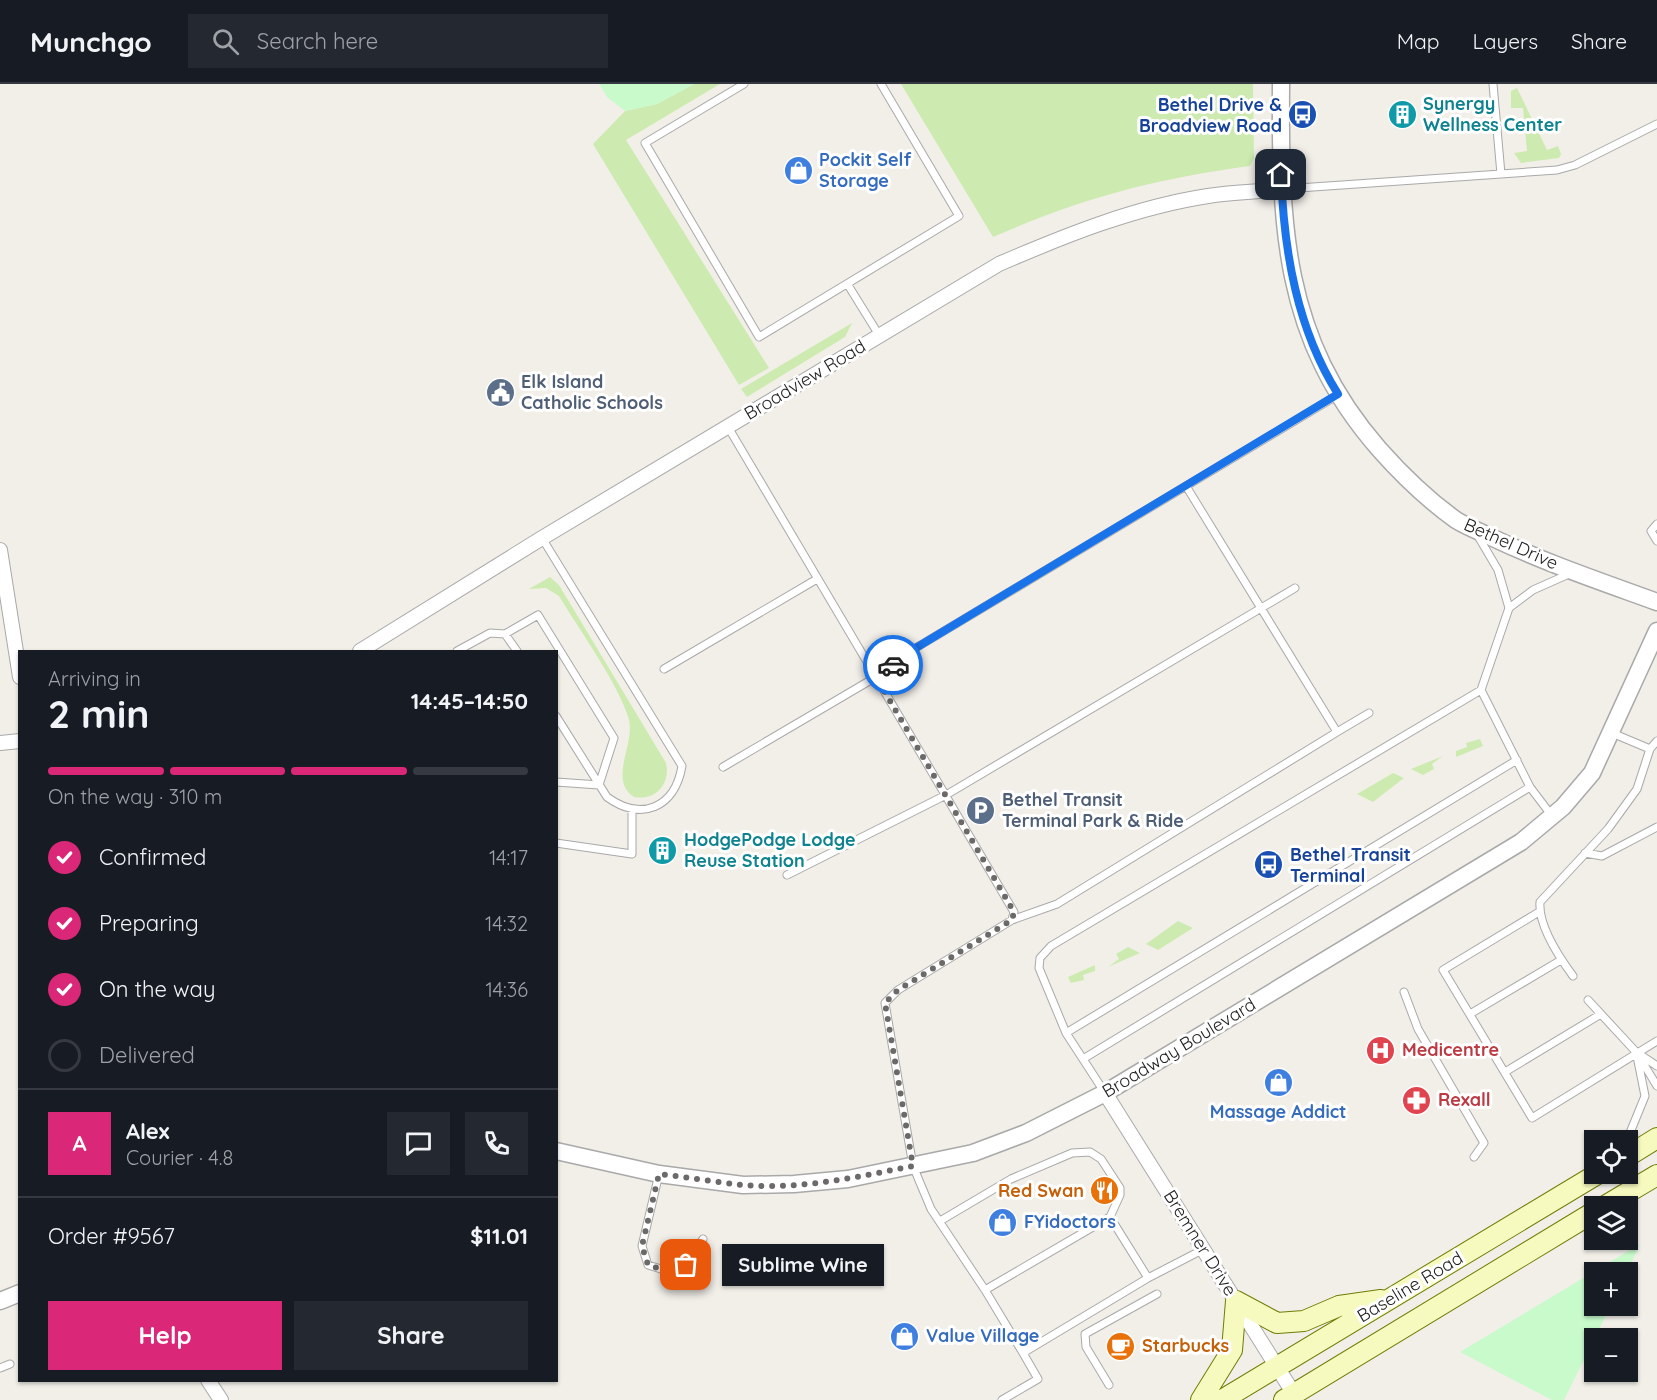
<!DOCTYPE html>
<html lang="en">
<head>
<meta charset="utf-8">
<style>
  body { margin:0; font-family:Quicksand,sans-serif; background:#242831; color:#f1f3f6; height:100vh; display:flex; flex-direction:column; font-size:22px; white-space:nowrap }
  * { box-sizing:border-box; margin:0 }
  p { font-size:20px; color:#9ea1a6 }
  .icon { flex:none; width:33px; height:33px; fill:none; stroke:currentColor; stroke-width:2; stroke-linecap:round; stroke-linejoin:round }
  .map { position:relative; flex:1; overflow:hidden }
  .side { position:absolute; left:18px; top:566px; width:540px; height:732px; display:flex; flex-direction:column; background:#171b24; border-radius:0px; box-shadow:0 2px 4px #0004 }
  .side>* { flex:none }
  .fabs { position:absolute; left:1584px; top:1046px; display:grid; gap:12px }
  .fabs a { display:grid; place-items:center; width:54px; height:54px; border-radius:0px; background:#171b24; box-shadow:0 2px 4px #0004; font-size:30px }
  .pin { position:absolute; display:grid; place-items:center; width:51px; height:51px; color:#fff; margin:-26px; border-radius:12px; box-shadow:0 3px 9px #0006 }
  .courier { position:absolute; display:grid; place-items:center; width:60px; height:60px; margin:-30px; border:4px solid #1a73e8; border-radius:50%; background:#fff; color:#222; box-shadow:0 2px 8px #0007 }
  .bubble { position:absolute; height:42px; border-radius:0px; background:#171b24; box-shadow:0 2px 4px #0004; font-size:20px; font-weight:800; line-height:42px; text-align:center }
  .summary em { font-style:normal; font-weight:800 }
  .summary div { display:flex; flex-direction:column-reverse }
  .summary { display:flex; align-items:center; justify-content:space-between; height:102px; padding:0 30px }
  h1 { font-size:39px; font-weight:800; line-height:45px }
  .bar { display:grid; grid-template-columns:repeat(4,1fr); gap:9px 6px; align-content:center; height:72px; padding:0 30px }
  .bar i { height:8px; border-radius:4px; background:#363941 }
  .bar .selected { background:#db2777 }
  .bar p { grid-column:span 4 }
  .line { display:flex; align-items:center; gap:15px; padding:0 30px; border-top:2px solid #363941 }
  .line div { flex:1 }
  .round { display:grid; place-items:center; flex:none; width:63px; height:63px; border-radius:0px; background:#242831 }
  ol { padding:0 30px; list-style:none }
  li { display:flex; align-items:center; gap:18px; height:66px }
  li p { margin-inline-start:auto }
  li .icon { padding:6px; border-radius:50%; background:#db2777; color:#fff; stroke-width:4 }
  li:last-child { color:#9ea1a6 }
  li i { width:33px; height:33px; border:3px solid #363941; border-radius:50% }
  .cta { display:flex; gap:12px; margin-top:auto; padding:12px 30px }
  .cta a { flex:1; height:69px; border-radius:0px; background:#db2777; color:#fff; font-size:24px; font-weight:800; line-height:69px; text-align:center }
  .cta a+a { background:#242831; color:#f1f3f6 }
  header { display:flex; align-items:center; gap:36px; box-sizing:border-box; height:84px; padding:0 30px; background:#171b24; border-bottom:2px solid #363941 }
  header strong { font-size:28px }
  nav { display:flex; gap:33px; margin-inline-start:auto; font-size:21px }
  .search { width:420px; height:54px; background:#242831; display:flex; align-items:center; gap:15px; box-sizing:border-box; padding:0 21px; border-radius:0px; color:#9ea1a6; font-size:22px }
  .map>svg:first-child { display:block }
  .grass { fill:#cdebb0 }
  .park { fill:#c8facc }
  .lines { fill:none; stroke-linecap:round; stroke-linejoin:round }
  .service-casing { stroke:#a9a9a9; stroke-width:9 }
  .minor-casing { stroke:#a9a9a9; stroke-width:16 }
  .tertiary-casing { stroke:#a9a9a9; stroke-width:19 }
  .secondary-casing { stroke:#707d05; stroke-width:22 }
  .service { stroke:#fff; stroke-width:7 }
  .minor { stroke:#fff; stroke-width:14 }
  .tertiary { stroke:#fff; stroke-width:16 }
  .secondary { stroke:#f7fabf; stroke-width:20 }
  .done { stroke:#6b6a68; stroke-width:6; stroke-dasharray:0 10.8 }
  .route { stroke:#1a73e8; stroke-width:8 }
  .labels { text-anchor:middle; stroke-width:6; stroke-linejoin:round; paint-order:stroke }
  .culture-label { font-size:18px; font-weight:bold; fill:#0d838f; stroke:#fff; text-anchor:start }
  .transit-label { font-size:18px; font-weight:bold; fill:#164399; stroke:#fff; text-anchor:end }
  .shop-label { font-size:18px; font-weight:bold; fill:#366cbe; stroke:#fff; text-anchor:start }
  .street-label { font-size:18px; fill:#222; stroke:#fff }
  .service-label { font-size:18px; font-weight:bold; fill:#4e5e75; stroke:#fff; text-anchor:start }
  .health-label { font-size:18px; font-weight:bold; fill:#be3a42; stroke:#fff; text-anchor:start }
  .food-label { font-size:18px; font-weight:bold; fill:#c56008; stroke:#fff; text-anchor:end }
</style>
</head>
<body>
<header>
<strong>Munchgo</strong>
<div class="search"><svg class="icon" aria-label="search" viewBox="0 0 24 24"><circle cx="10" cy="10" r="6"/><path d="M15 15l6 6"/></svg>Search here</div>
<nav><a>Map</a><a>Layers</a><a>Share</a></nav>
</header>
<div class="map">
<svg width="1657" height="1316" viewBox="0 0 1657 1316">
  <rect width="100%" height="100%" fill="#f2efe9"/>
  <!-- grass -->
  <path class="grass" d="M694 0H720L626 56 769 284 739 301 593 60 625 27 657 20Z
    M901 0H1253L1254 74 1250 82C1154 95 1082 114 993 153Z
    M1517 4 1547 66 1558 62 1561 70 1559 74 1521 79 1514 69 1527 67 1523 24H1511V7Z
    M852 239 845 253 747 313 741 305Z
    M550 493 559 501 666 679C671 700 655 717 634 713 608 696 635 661 629 636 620 602 578 544 559 512L546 504 529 505Z
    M1480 655 1483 662 1456 673V667L1467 663 1466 659Z
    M1443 672 1432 680 1434 685 1423 691 1411 685Z
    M1393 689 1404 694 1373 718 1357 710Z
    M1178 837 1193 844 1158 866 1146 860Z
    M1128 863 1140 869 1108 883 1119 875 1116 870Z
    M1095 881V887L1083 891 1084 896 1071 899 1068 893Z"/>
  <!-- park -->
  <path class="park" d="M599 0H694L657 20 625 27 607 13Z
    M1640 1160 1627 1188H1594V1221H1611L1564 1316H1552L1460 1268Z"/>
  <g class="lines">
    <defs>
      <path id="service" d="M744 0 645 59 759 253 959 132 881 0
        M1501 90 1557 86 1575 81 1657 40
        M1284 105 1501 90 1493 0
        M848 201 879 251
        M728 343 876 593 914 565 1338 311
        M1657 440 1651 447 1657 457
        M1478 452 1498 486 1509 524
        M542 454 682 682C675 724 641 738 607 713L556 632
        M505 550 538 531 614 654 599 701 556 698
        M457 567 490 549 505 550 517 567
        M664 585 817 495
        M1481 606 1530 703 1552 732
        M1337 648 1369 629
        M1612 649 1650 665 1657 657
        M723 683 876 593 1014 828 1012 836 898 906 885 919 913 1082 931 1125 985 1206 1110 1133 1148 1194 1204 1165
        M556 759 632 770V726
        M1585 769 1602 772 1657 743
        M787 791 946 711 1295 504
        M1539 828 1443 886 1532 1034 1657 957
        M1012 836 1057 820 1337 648 1186 402
        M1573 892C1559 873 1538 842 1540 818L1608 745 1637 705 1650 665
        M1404 908 1418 945 1484 1059 1474 1073
        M1588 916 1637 969 1657 1002
        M1470 930 1561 876
        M1066 949 1517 676
        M1639 970 1657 982
        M1083 975 1530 703
        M1505 988 1601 930
        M1105 1009 1066 949 1039 884 1040 874 1051 862 1481 606 1509 524 1533 506 1569 490
        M1627 1056 1645 1012 1637 972
        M659 1090 642 1162 648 1181 671 1188 686 1181 703 1155
        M940 1137 1011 1095 1072 1069 1090 1068 1101 1075 1120 1104V1111L1110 1133
        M985 1206 1023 1269 1148 1194
        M0 1284 10 1280
        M1109 1301 1086 1263 1085 1250 1157 1210
        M1002 1316 1038 1295 1023 1269"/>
      <path id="minor" d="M0 466 20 593
        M360 567 542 454 999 180C1066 151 1136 123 1208 112 1232 108 1257 108 1282 105
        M0 659 20 657
        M1105 1009 1294 1310
        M208 1296 221 1316"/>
      <path id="tertiary" d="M1281 0C1280 141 1282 254 1379 365 1402 391 1428 416 1456 436 1467 443 1481 448 1493 454 1546 479 1602 498 1657 518
        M556 1067 659 1090 743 1101 794 1100 848 1095 973 1069 1026 1049 1105 1009 1521 758 1563 723 1592 689 1657 547
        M0 1217 20 1209"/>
      <path id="secondary" d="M1628 1072 1657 1054
        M1605 1122 1657 1091
        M1201 1316 1232 1266 1236 1217 1277 1239 1304 1237 1339 1222 1381 1216
        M1222 1316 1599 1089
        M1284 1316 1594 1128"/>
    </defs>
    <!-- service casing -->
    <use href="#service" class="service-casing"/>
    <!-- minor casing -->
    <use href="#minor" class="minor-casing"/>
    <!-- tertiary casing -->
    <use href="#tertiary" class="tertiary-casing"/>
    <!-- secondary casing -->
    <use href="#secondary" class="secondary-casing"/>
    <!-- service -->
    <use href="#service" class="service"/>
    <!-- minor -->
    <use href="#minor" class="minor"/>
    <!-- tertiary -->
    <use href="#tertiary" class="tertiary"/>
    <!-- secondary -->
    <use href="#secondary" class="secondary"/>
  </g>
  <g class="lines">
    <!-- done -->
    <path class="done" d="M686 1181 671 1188 648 1181 642 1162 659 1090C687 1093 715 1098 742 1101 800 1106 857 1093 913 1082L885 919 898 906 1012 836 1014 828 876 593 893 581"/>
    <!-- route -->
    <path class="route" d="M893 581 914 565 1338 310C1297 245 1284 168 1281 91"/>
  </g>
  <!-- icons -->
  <defs>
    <symbol id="building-disc" viewBox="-11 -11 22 22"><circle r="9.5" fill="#0f9aa8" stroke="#fff"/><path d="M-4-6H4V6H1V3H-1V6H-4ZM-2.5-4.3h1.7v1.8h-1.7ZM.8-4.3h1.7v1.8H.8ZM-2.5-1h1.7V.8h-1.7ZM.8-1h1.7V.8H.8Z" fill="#fff"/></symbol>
    <symbol id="bus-disc" viewBox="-11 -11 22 22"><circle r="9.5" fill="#1a4fb4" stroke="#fff"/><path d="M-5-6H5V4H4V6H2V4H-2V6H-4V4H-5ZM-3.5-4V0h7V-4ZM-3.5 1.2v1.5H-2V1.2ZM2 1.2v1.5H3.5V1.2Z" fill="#fff"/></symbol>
    <symbol id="shop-disc" viewBox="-11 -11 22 22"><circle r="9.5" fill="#3f7fe0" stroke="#fff"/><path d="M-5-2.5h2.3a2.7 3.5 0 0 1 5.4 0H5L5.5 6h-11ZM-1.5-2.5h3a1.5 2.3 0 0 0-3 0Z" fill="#fff"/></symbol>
    <symbol id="civic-disc" viewBox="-11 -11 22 22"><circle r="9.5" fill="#5c6f8a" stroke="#fff"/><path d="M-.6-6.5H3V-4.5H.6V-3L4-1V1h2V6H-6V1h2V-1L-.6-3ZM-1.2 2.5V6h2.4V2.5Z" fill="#fff"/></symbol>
    <symbol id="parking-disc" viewBox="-11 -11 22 22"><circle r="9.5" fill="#5c6f8a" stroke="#fff"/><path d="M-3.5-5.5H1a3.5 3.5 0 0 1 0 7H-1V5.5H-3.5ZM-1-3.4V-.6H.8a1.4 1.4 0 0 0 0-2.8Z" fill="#fff"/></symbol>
    <symbol id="hospital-disc" viewBox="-11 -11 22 22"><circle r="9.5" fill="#e0444e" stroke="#fff"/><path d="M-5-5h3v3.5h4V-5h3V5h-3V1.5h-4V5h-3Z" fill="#fff"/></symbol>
    <symbol id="pharmacy-disc" viewBox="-11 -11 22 22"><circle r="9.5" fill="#e0444e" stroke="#fff"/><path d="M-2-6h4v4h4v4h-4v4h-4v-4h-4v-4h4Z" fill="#fff"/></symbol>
    <symbol id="restaurant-disc" viewBox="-11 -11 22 22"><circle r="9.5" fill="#e8710a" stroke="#fff"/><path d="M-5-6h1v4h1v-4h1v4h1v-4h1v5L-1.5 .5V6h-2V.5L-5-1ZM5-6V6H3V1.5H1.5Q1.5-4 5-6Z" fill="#fff"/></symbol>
    <symbol id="cafe-disc" viewBox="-11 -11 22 22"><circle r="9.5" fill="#e8710a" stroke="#fff"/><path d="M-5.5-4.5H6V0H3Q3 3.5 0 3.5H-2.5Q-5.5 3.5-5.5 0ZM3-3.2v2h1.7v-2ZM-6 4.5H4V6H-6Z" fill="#fff"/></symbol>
  </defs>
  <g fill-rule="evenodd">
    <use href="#building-disc" x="1386" y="14" width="33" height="33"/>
    <use href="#bus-disc" x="1286" y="14" width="33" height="33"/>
    <use href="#shop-disc" x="782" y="70" width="33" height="33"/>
    <use href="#civic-disc" x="484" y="292" width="33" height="33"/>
    <use href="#parking-disc" x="964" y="710" width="33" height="33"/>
    <use href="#building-disc" x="646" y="750" width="33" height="33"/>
    <use href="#bus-disc" x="1252" y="764" width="33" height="33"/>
    <use href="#hospital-disc" x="1364" y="950" width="33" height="33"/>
    <use href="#shop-disc" x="1262" y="982" width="33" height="33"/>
    <use href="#pharmacy-disc" x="1400" y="1000" width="33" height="33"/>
    <use href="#restaurant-disc" x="1088" y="1090" width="33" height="33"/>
    <use href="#shop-disc" x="986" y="1122" width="33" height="33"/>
    <use href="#shop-disc" x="888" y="1236" width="33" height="33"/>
    <use href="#cafe-disc" x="1104" y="1246" width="33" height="33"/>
  </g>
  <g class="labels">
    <!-- culture labels -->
    <g class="culture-label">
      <text x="1423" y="26">Synergy<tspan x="1423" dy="21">Wellness Center</tspan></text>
      <text x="684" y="762">HodgePodge Lodge<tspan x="684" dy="21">Reuse Station</tspan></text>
    </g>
    <!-- transit labels -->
    <g class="transit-label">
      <text x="1282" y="27">Bethel Drive &amp;<tspan x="1282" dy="21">Broadview Road</tspan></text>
      <text x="1290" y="777" text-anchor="start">Bethel Transit<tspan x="1290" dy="21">Terminal</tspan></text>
    </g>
    <!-- shop labels -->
    <g class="shop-label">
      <text x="819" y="82">Pockit Self<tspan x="819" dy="21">Storage</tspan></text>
      <text x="1278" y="1034" text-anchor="middle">Massage Addict</text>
      <text x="1024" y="1144">FYidoctors</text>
      <text x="926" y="1258">Value Village</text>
    </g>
    <!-- street labels -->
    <g class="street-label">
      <text transform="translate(805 296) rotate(-31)" y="6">Broadview Road</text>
      <text transform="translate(1511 460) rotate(24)" y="6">Bethel Drive</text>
      <text transform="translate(1179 964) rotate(-31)" y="6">Broadway Boulevard</text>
      <text transform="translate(1200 1159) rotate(58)" y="6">Bremner Drive</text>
      <text transform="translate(1410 1203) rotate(-31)" y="6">Baseline Road</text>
    </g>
    <!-- service labels -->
    <g class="service-label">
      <text x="521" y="304">Elk Island<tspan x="521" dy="21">Catholic Schools</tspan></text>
      <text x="1002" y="722">Bethel Transit<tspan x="1002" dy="21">Terminal Park &amp; Ride</tspan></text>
    </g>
    <!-- health labels -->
    <g class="health-label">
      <text x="1402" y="972">Medicentre</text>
      <text x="1438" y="1022">Rexall</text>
    </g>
    <!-- food labels -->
    <g class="food-label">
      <text x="1084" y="1113">Red Swan</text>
      <text x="1142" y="1268" text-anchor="start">Starbucks</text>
    </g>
  </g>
</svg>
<div class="fabs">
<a><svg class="icon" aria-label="locate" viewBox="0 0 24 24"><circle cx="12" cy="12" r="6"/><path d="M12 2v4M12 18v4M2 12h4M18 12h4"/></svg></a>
<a><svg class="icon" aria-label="layers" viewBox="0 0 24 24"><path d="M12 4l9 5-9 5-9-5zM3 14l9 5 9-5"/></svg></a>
<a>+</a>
<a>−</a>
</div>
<div class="pin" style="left:686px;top:1181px;background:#ea580c"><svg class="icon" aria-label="bag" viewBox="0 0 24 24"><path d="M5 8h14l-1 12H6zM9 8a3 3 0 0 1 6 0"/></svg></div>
<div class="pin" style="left:1281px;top:91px;background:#1f2937"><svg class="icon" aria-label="home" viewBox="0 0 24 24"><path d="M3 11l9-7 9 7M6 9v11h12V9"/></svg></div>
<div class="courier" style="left:893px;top:581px"><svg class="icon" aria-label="car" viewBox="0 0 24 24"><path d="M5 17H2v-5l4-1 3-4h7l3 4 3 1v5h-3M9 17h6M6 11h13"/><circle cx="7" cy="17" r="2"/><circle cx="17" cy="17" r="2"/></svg></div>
<div class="bubble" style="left:722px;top:1160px;width:162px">Sublime Wine</div>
<section class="side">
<div class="summary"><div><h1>2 min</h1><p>Arriving in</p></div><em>14:45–14:50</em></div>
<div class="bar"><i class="selected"></i><i class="selected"></i><i class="selected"></i><i></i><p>On the way · 310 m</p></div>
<ol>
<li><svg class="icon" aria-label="check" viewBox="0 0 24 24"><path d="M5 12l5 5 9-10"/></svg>Confirmed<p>14:17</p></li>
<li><svg class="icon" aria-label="check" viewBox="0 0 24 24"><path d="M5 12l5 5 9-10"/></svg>Preparing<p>14:32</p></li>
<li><svg class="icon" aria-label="check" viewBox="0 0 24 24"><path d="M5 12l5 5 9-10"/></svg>On the way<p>14:36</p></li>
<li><i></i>Delivered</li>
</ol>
<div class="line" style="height:108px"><b class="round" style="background:#db2777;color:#fff">A</b><div><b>Alex</b><p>Courier · 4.8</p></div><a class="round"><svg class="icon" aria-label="chat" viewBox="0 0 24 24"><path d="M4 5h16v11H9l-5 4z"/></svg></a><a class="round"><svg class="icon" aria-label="phone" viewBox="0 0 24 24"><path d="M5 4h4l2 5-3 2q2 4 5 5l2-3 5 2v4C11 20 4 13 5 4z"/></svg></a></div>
<div class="line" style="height:78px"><div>Order #9567</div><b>$11.01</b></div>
<div class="cta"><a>Help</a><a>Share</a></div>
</section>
</div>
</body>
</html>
